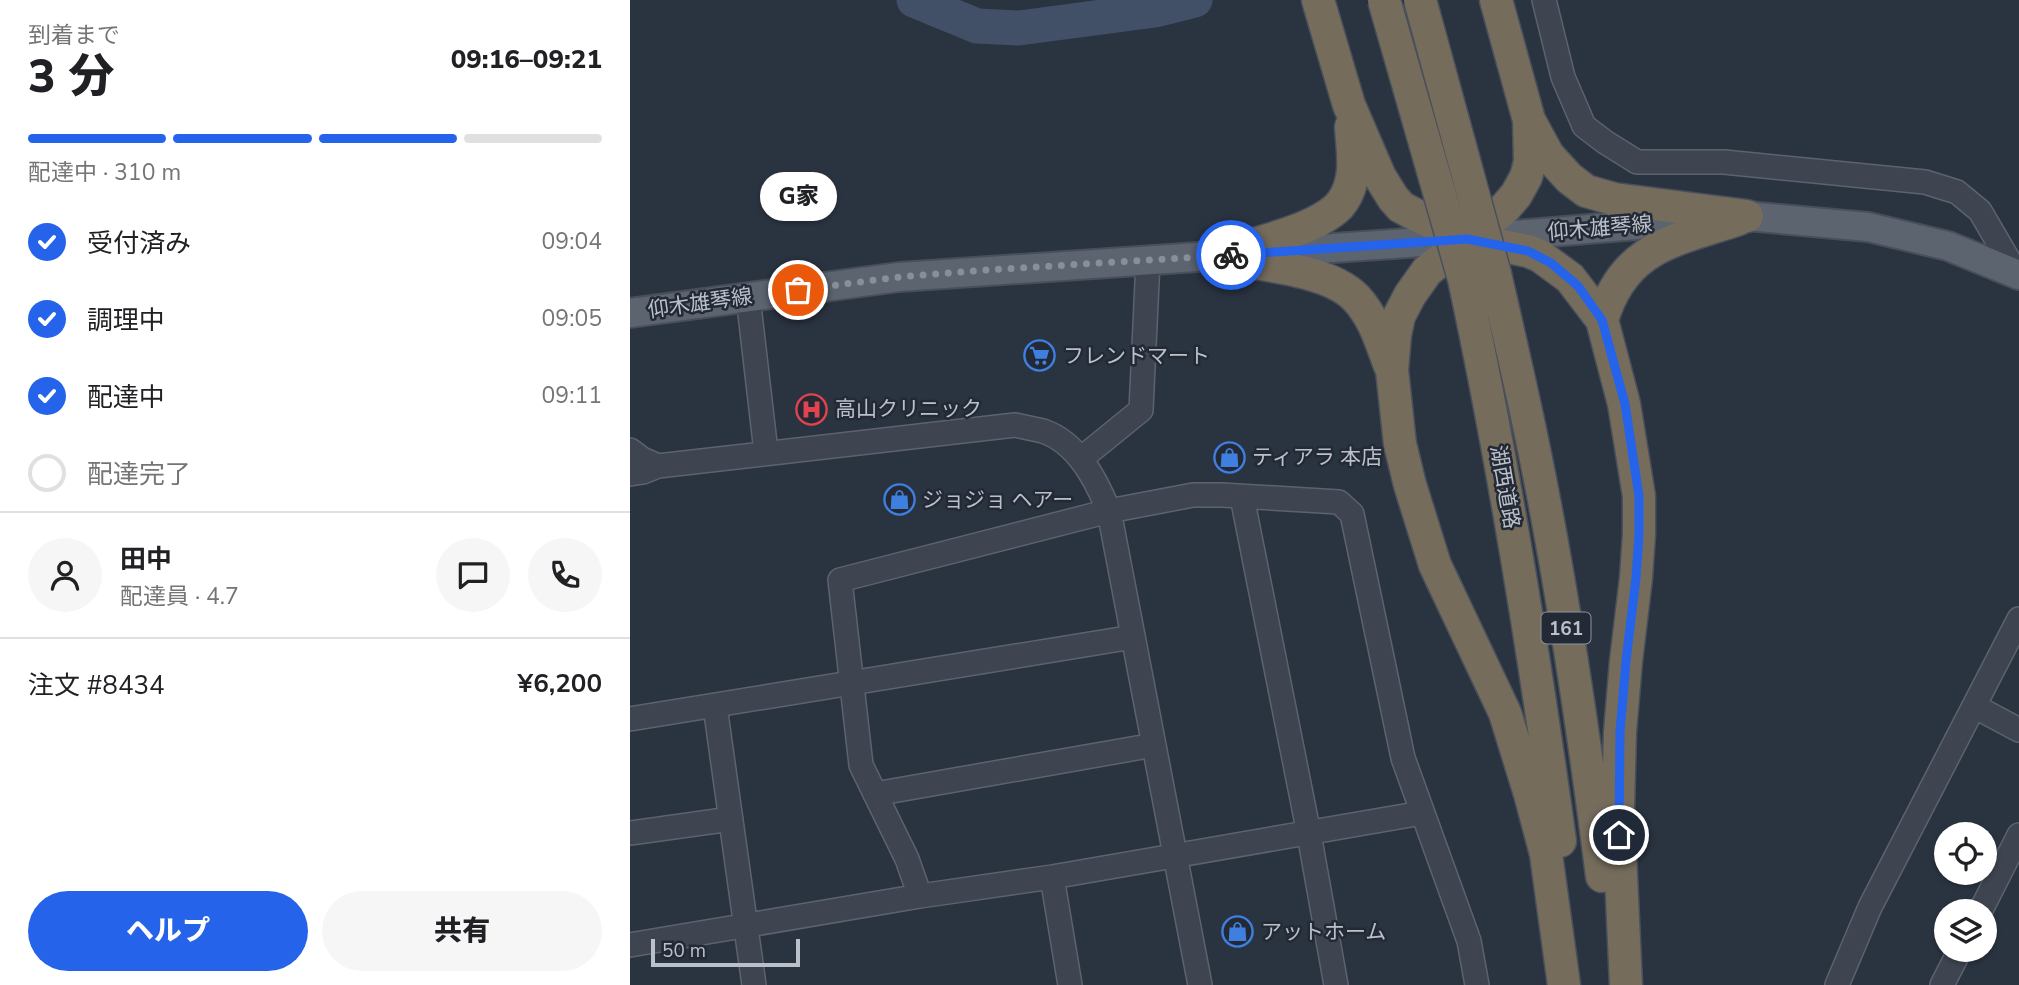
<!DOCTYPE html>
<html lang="ja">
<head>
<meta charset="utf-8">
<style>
  body { margin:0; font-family:"Nunito Sans","Noto Sans JP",sans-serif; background:#f6f6f6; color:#202124; height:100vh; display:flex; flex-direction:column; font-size:26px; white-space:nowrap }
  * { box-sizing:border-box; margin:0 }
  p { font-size:23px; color:#757577 }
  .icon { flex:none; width:38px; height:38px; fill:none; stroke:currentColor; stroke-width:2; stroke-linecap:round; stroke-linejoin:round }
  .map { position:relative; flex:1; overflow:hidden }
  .drawer { display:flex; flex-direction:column; background:#fff; width:630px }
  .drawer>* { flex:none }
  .fabs { position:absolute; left:1304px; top:822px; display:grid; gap:14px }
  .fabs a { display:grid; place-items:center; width:63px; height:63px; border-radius:50%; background:#fff; box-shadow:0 2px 5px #0004; font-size:35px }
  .scale { position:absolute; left:21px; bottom:18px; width:149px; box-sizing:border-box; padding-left:7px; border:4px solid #bbc1ca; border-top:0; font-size:19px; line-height:24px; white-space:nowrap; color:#bbc1ca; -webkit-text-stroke:5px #232a36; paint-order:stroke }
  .pin { position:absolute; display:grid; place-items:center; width:60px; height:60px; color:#fff; margin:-30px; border:4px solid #fff; border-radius:50%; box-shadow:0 2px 7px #0007 }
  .courier { position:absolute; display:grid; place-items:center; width:70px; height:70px; margin:-35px; border:5px solid #2563eb; border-radius:50%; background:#fff; color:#222; box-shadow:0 2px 9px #0007 }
  .bubble { position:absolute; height:49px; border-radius:24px; background:#fff; box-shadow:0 2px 5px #0004; font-size:23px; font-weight:800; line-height:49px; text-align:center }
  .overview em { font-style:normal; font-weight:800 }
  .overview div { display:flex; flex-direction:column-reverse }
  .overview { display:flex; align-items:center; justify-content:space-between; height:119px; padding:0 28px }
  h1 { font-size:46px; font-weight:800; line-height:52px }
  .bar { display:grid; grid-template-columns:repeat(4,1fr); gap:10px 7px; align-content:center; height:84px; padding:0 28px }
  .bar i { height:9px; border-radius:5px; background:#e0e0e0 }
  .bar .current { background:#2563eb }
  .bar p { grid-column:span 4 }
  .line { display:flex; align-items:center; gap:18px; padding:0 28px; border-top:2px solid #e0e0e0 }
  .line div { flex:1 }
  .round { display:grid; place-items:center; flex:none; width:74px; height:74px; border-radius:37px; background:#f6f6f6 }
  ol { padding:0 28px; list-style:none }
  li { display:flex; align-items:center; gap:21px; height:77px }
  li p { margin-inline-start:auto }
  li .icon { padding:7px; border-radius:50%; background:#2563eb; color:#fff; stroke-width:4 }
  li:last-child { color:#757577 }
  li i { width:38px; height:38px; border:4px solid #e0e0e0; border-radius:50% }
  .button { display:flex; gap:14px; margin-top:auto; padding:14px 28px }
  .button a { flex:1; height:80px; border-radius:42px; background:#2563eb; color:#fff; font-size:28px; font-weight:800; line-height:80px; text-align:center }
  .button a+a { background:#f6f6f6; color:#202124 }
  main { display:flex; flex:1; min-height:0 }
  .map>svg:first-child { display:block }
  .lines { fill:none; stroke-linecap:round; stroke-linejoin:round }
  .river { stroke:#425067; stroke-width:35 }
  .minor-casing { stroke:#5c636e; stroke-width:26 }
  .major-casing { stroke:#484e5a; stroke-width:32 }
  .highway-casing { stroke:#49505b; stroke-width:35 }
  .minor { stroke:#3e4550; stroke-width:23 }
  .major { stroke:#5c6470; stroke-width:28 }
  .highway { stroke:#756c5c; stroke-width:32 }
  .highway-bridge-casing { stroke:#49505b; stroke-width:35; stroke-linecap:butt }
  .highway-bridge { stroke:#756c5c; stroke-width:32 }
  .done { stroke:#888f9a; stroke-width:7; stroke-dasharray:0 12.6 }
  .route { stroke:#2563eb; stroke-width:9 }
  .labels { text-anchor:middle; stroke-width:5; stroke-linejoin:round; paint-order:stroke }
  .shield { fill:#232a36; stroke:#8d949e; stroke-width:2 }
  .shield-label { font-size:19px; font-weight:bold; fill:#bbc1ca }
  .street-label { font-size:21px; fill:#bbc1ca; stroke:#232a36 }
  .poi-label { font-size:21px; fill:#bbc1ca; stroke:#232a36; text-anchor:start }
</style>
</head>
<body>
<main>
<section class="drawer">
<div class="overview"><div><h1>3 分</h1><p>到着まで</p></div><em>09:16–09:21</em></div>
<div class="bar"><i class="current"></i><i class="current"></i><i class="current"></i><i></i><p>配達中 · 310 m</p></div>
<ol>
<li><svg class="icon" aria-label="check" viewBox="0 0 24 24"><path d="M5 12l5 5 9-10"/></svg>受付済み<p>09:04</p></li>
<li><svg class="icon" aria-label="check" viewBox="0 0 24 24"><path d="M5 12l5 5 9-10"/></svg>調理中<p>09:05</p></li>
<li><svg class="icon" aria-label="check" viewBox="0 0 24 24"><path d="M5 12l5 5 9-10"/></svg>配達中<p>09:11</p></li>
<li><i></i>配達完了</li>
</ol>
<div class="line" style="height:126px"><a class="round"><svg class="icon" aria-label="person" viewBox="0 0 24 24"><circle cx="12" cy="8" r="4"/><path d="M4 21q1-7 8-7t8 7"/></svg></a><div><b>田中</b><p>配達員 · 4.7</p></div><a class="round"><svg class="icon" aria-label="chat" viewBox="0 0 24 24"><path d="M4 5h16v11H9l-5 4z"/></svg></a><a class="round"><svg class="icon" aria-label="phone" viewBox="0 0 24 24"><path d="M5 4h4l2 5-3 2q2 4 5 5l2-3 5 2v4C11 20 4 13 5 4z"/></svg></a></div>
<div class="line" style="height:91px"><div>注文 #8434</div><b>¥6,200</b></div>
<div class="button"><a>ヘルプ</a><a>共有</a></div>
</section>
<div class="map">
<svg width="1389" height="985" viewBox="0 0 1389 985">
  <rect width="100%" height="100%" fill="#2a3340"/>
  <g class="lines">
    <!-- river -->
    <path class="river" d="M284 0 347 26 389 28 525 10 565 0"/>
    <defs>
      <path id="minor" d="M914 0 933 77 954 126 975 142 1007 162H1094L1295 182 1327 192 1350 211 1378 259
        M118 297 136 452
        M0 450 12 459 28 466
        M452 458 511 410 518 261
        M0 474 13 472 28 466 385 425C394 427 404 429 413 431 448 443 466 480 479 511L570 985
        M612 497 679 834 706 985
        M85 706 124 985
        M1344 706 1389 730
        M0 719 503 637
        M245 794 524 745
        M0 833 101 819
        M422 877 440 985
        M290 896 277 859 231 765 210 580 479 511 563 495H592L709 502 722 514 773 758 839 941 847 985
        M1350 912 1389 835
        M0 945 290 896 422 877 792 813
        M1207 985 1240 907 1389 619
        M1312 985 1330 950"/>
      <path id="major" d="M0 313 269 277 837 239 1117 216 1238 227 1318 246 1389 275"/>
      <path id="highway" d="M688 0 719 105 750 177 763 198 771 207 782 213 837 239 898 251 910 256 940 278 972 320 994 404 1009 496V534L1006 578 996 661 990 732 988 809 996 985
        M866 0 899 120 918 155 939 178 956 191 984 199 1117 216
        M899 120 900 162 896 177 886 195 874 209 797 271 780 295 769 316 765 335 762 370 770 444 780 485 805 565 875 713 900 794 916 854 934 985
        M582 256C617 245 683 232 709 206 715 199 719 191 721 182 726 165 722 145 721 127
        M586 257C625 264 699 269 726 298 744 317 751 342 760 366
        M865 274C877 326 889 378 900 430 931 577 953 726 972 876
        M834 279C874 465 904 652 930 841
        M972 320C994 246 1044 241 1109 219"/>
    </defs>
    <!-- minor casing -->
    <use href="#minor" class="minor-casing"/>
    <!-- major casing -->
    <use href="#major" class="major-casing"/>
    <!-- highway casing -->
    <use href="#highway" class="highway-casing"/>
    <!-- minor -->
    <use href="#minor" class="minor"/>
    <!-- major -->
    <use href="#major" class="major"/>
    <!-- highway -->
    <use href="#highway" class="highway"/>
    <defs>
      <path id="highway-bridge" d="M754 0 834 279
        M790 0 865 274"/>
    </defs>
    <!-- highway-bridge casing -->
    <use href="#highway-bridge" class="highway-bridge-casing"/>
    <!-- highway-bridge -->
    <use href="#highway-bridge" class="highway-bridge"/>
  </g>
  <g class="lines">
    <!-- done -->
    <path class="done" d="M168 290 269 277 356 270 601 255"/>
    <!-- route -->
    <path class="route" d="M601 255 837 239 898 251 921 263 948 286 972 320 995 404 1009 496V534L1006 578 996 661 990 732 989 835"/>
  </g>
  <!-- icons -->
  <defs>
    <symbol id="supermarket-ring" viewBox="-11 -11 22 22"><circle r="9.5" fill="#232a36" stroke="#3f7fe0" stroke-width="1.5"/><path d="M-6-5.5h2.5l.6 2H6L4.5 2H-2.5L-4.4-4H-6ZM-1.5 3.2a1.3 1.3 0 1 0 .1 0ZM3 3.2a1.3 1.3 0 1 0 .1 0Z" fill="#3f7fe0"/></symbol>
    <symbol id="hospital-ring" viewBox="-11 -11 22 22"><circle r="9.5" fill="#232a36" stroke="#e0444e" stroke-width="1.5"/><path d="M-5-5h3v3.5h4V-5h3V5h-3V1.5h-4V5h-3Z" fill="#e0444e"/></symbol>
    <symbol id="shop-ring" viewBox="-11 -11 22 22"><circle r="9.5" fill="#232a36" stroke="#3f7fe0" stroke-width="1.5"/><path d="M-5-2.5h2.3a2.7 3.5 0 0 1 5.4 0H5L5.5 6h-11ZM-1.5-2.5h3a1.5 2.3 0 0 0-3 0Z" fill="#3f7fe0"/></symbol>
  </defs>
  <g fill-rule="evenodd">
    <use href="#supermarket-ring" x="392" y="338" width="35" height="35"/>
    <use href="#hospital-ring" x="164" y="392" width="35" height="35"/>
    <use href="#shop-ring" x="582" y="440" width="35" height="35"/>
    <use href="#shop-ring" x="252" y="482" width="35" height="35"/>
    <use href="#shop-ring" x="590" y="914" width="35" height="35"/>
  </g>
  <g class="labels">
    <!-- shield labels -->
    <rect class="shield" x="911.5" y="612.5" width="49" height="31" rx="5"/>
    <g class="shield-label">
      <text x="936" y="635">161</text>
    </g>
    <!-- street labels -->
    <g class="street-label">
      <text transform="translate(970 228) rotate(-5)" y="7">仰木雄琴線</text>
      <text transform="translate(70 303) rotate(-8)" y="7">仰木雄琴線</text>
      <text transform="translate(875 487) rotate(80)" y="7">湖西道路</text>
    </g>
    <!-- poi labels -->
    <g class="poi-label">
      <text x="433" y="363">フレンドマート</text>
      <text x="205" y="416">高山クリニック</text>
      <text x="622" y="464">ティアラ 本店</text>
      <text x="292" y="507">ジョジョ ヘアー</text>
      <text x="631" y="939">アットホーム</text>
    </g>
  </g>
</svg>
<div class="fabs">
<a><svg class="icon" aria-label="locate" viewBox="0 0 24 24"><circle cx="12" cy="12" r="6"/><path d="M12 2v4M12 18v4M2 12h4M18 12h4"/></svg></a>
<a><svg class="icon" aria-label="layers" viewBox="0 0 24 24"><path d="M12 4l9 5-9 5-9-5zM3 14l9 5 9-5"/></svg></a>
</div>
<div class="scale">50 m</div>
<div class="pin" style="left:168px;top:290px;background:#ea580c"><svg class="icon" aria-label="bag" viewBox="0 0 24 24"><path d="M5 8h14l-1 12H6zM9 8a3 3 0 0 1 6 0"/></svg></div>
<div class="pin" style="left:989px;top:835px;background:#1f2937"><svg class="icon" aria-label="home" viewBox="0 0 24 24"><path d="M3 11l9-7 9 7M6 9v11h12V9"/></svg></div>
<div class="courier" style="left:601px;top:255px"><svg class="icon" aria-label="bike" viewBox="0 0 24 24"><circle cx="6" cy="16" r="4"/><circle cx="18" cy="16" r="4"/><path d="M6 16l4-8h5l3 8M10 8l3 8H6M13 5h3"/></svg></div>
<div class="bubble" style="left:130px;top:172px;width:77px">G家</div>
</div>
</main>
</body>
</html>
